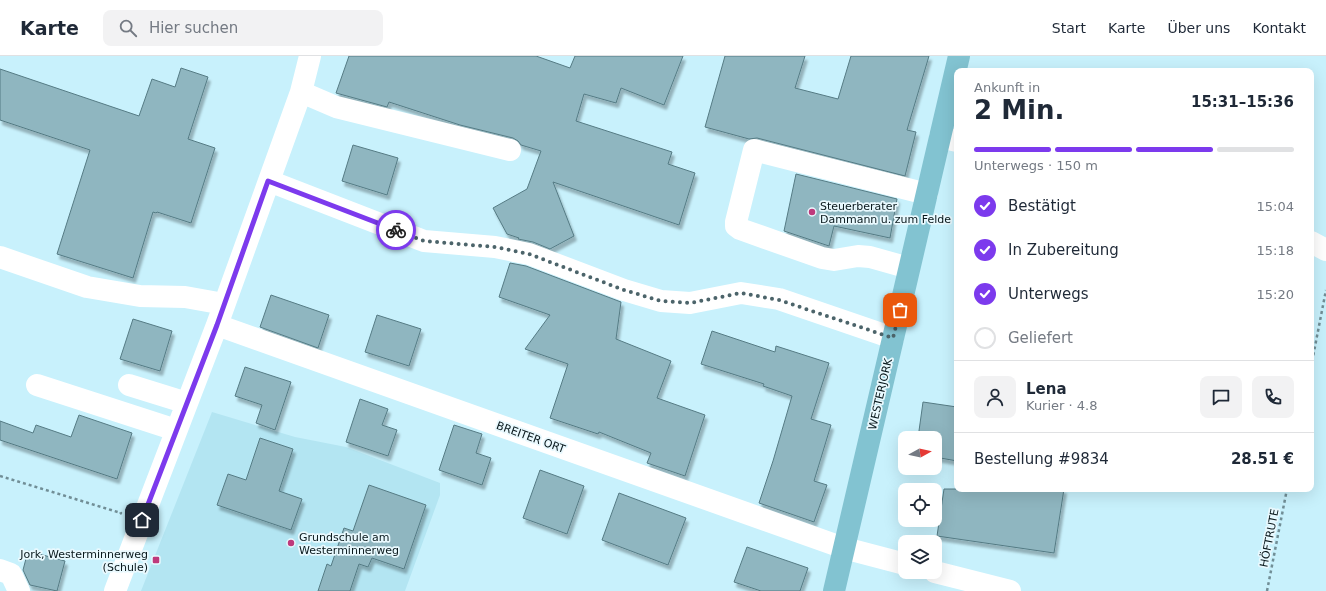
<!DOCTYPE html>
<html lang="de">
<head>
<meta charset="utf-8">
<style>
  body { margin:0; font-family:"DejaVu Sans",sans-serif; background:#f2f2f3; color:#1f2937; height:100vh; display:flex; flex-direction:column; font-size:15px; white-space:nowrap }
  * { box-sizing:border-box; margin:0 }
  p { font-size:13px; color:#747a83 }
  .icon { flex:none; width:22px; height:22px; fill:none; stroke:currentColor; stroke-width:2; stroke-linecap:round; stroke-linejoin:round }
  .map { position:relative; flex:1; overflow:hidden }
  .panel { position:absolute; left:954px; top:12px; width:360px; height:424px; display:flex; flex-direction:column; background:#fff; border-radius:8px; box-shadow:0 4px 16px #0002 }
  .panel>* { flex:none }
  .needle { width:26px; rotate:82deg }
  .controls { position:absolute; left:898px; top:375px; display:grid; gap:8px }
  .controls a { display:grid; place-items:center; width:44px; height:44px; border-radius:8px; background:#fff; box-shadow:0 4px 16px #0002; font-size:20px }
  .pin { position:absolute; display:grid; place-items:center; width:34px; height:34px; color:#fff; margin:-17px; border-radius:8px; box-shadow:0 2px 6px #0006 }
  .courier { position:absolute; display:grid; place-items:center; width:40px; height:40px; margin:-20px; border:3px solid #7c3aed; border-radius:50%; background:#fff; color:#222; box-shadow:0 1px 5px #0007 }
  .summary em { font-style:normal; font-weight:700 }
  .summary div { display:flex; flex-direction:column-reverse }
  .summary { display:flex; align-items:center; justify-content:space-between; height:68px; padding:0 20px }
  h1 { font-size:26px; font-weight:700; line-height:30px }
  .bar { display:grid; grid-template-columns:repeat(4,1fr); gap:6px 4px; align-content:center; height:48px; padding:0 20px }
  .bar i { height:5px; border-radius:3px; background:#e0e1e3 }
  .bar .selected { background:#7c3aed }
  .bar p { grid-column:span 4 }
  .line { display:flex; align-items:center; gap:10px; padding:0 20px; border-top:1px solid #e0e1e3 }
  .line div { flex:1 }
  .round { display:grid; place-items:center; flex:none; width:42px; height:42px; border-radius:8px; background:#f2f2f3 }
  ol { padding:0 20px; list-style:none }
  li { display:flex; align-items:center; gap:12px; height:44px }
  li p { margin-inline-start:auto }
  li .icon { padding:4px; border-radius:50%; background:#7c3aed; color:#fff; stroke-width:4 }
  li:last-child { color:#747a83 }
  li i { width:22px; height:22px; border:2px solid #e0e1e3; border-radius:50% }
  header { display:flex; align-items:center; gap:24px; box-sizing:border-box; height:56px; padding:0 20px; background:#fff; border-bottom:1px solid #e0e1e3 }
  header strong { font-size:19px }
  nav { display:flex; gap:22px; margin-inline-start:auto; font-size:14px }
  .search { width:280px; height:36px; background:#f2f2f3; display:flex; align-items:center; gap:10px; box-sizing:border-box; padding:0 14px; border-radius:8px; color:#747a83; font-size:15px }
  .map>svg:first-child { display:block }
  .built { fill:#b3e5f2 }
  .building { fill:#8fb6c0; stroke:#557b84; filter:url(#shadow) }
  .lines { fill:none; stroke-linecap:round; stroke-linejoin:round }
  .path { stroke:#718e96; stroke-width:2.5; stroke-dasharray:3 3; stroke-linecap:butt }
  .minor { stroke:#fff; stroke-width:22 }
  .major { stroke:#82c3d1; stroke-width:22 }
  .done { stroke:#4c646a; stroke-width:4; stroke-dasharray:0 7.2 }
  .route { stroke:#7c3aed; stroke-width:5 }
  .poi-dot { fill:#be397c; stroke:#e9f9fe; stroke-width:1.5 }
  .labels { text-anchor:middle; stroke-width:3.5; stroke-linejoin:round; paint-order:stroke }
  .poi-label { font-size:11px; fill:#09181c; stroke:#e9f9fe; text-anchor:start }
  .street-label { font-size:11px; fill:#09181c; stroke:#e9f9fe }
</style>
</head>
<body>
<header>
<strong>Karte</strong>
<div class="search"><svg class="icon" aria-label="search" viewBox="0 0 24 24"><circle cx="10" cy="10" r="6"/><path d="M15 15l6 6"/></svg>Hier suchen</div>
<nav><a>Start</a><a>Karte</a><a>Über uns</a><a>Kontakt</a></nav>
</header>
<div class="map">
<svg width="1326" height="535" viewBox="0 0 1326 535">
  <defs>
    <filter id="shadow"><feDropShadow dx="2.5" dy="4.5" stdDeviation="1" flood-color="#0004"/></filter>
  </defs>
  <rect width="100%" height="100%" fill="#c8f1fc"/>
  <!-- built -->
  <path class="built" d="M212 356 295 381 346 391 440 427V439L405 535H141Z"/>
  <!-- building -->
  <path class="building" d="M349 0H536L570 12 575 0H683L664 49 621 32 616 47 584 38 576 65 672 96 668 108 695 117 679 169 553 126 574 180 550 193 533 186 518 183 519 182 507 178 493 152 527 133 541 95 521 89 518 85 513 82 460 69 389 46 387 51 336 37Z
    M725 0H805L795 32 838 43 851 0H929L907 74 916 76 905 120 757 82 749 83 705 71Z
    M181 12 208 21 188 83 215 92 191 167 157 156 156 157 153 156 133 222 57 198 90 94 0 64V13L139 60 152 23 175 31Z
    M353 89 398 102 387 139 342 125Z
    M796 118 897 143 890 182 834 170 829 190 784 175Z
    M510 207 526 210 621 246 616 283 671 305 657 342 705 359 685 420 647 407 651 397 599 376 598 378 550 362 568 308 525 293 550 259 499 241Z
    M271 239 329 259 318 292 260 271Z
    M377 259 421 273 409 310 365 296Z
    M133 263 172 275 160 315 120 303Z
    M712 275 775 296 776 290 829 307 811 363 831 369 814 425 827 429 814 466 759 447 773 405 792 340 763 330 764 328 701 308Z
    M245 311 291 326 275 374 256 367 262 349 235 340Z
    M360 343 388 353 382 369 397 374 388 400 346 386Z
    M923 346 957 351V405L935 401V382H918Z
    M79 359 132 377 117 423 0 384V365L33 377 36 369 71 381Z
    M454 369 482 378 476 397 491 402 482 429 439 414Z
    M260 382 293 393 279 435 302 443 291 474 217 449 228 418 246 424Z
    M540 414 584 430 567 478 523 462Z
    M369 429 426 449 404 513 372 502 368 511 359 508 350 535H318L327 508 331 510 344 472 353 475Z
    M944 433H1064L1054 497 937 480Z
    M619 437 686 462 668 509 602 484Z
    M747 491 808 512 800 535H761L734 526Z
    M28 495 65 505 57 535 30 529 23 514Z"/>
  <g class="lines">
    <!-- path -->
    <path class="path" d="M1311 311 1326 234
      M0 420 121 457 120 458
      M1267 535 1287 433"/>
    <!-- minor -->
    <path class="minor" d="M301 36 336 51 510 94
      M940 81 957 85
      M269 125 424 185 495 191 529 198 624 234 661 245 690 247 741 237 779 243 893 282
      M1311 186 1326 194
      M0 201 87 231 140 240 185 241 224 248
      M909 212 870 201 858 200 834 204 822 202 740 173 736 170V166L754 94 927 138
      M217 269 844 492 905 508
      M37 329 176 374
      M129 329 187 347
      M0 514 11 518 19 535
      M935 516 1010 535
      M115 535 217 269 301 36 310 0"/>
    <!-- major -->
    <path class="major" d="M834 535 959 0"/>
  </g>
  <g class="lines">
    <!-- done -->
    <path class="done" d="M396 174 424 185 495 191 529 198 624 234 661 245 690 247 741 237 779 244 893 282 900 254"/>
    <!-- route -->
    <path class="route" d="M142 464 217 269 268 125 396 174"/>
  </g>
  <!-- markers -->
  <g class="poi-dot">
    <circle cx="812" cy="156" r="4"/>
    <circle cx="291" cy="487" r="4"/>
    <rect x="152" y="500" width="8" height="8" rx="2"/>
  </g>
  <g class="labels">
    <!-- poi labels -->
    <g class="poi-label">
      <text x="820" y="154">Steuerberater<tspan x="820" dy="13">Dammann u. zum Felde</tspan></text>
      <text x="299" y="485">Grundschule am<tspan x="299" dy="13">Westerminnerweg</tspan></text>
      <text x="148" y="502" text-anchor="end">Jork, Westerminnerweg<tspan x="148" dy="13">(Schule)</tspan></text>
    </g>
    <!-- street labels -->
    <g class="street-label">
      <text transform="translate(880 338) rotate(-77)" y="4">WESTERJORK</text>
      <text transform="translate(531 381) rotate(20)" y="4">BREITER ORT</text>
      <text transform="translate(1269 482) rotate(-79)" y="4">HÖFTRUTE</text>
    </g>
  </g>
</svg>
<div class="controls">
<a><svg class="needle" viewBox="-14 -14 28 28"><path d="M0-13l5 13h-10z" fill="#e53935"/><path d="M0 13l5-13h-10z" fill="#747a83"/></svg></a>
<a><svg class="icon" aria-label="locate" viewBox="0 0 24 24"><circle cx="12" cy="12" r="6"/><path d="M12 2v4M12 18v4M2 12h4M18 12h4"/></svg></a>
<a><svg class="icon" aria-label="layers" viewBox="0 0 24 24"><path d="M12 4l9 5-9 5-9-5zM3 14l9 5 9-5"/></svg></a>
</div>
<div class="pin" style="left:900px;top:254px;background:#ea580c"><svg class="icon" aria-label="bag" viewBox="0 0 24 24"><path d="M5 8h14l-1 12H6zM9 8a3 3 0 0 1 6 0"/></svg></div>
<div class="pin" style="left:142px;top:464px;background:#1f2937"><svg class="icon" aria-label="home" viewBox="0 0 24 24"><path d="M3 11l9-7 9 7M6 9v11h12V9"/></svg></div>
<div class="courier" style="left:396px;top:174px"><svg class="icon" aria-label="bike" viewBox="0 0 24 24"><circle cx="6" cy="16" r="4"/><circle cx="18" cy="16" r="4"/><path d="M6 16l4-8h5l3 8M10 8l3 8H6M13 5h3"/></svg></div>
<section class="panel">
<div class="summary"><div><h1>2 Min.</h1><p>Ankunft in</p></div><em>15:31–15:36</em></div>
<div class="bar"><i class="selected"></i><i class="selected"></i><i class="selected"></i><i></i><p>Unterwegs · 150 m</p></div>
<ol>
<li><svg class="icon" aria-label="check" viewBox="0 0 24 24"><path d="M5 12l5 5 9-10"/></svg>Bestätigt<p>15:04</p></li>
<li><svg class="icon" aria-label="check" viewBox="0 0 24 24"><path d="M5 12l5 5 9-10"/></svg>In Zubereitung<p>15:18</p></li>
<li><svg class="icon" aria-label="check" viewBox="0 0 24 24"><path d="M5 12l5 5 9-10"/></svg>Unterwegs<p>15:20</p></li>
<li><i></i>Geliefert</li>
</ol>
<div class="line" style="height:72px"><a class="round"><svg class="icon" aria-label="person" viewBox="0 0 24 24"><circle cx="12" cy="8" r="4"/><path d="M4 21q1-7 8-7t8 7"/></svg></a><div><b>Lena</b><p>Kurier · 4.8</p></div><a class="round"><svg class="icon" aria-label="chat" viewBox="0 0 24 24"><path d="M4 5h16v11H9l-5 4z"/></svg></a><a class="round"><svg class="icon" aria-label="phone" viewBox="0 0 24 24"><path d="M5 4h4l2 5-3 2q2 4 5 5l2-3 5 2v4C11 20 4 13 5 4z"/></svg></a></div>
<div class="line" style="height:52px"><div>Bestellung #9834</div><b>28.51 €</b></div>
</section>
</div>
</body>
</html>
